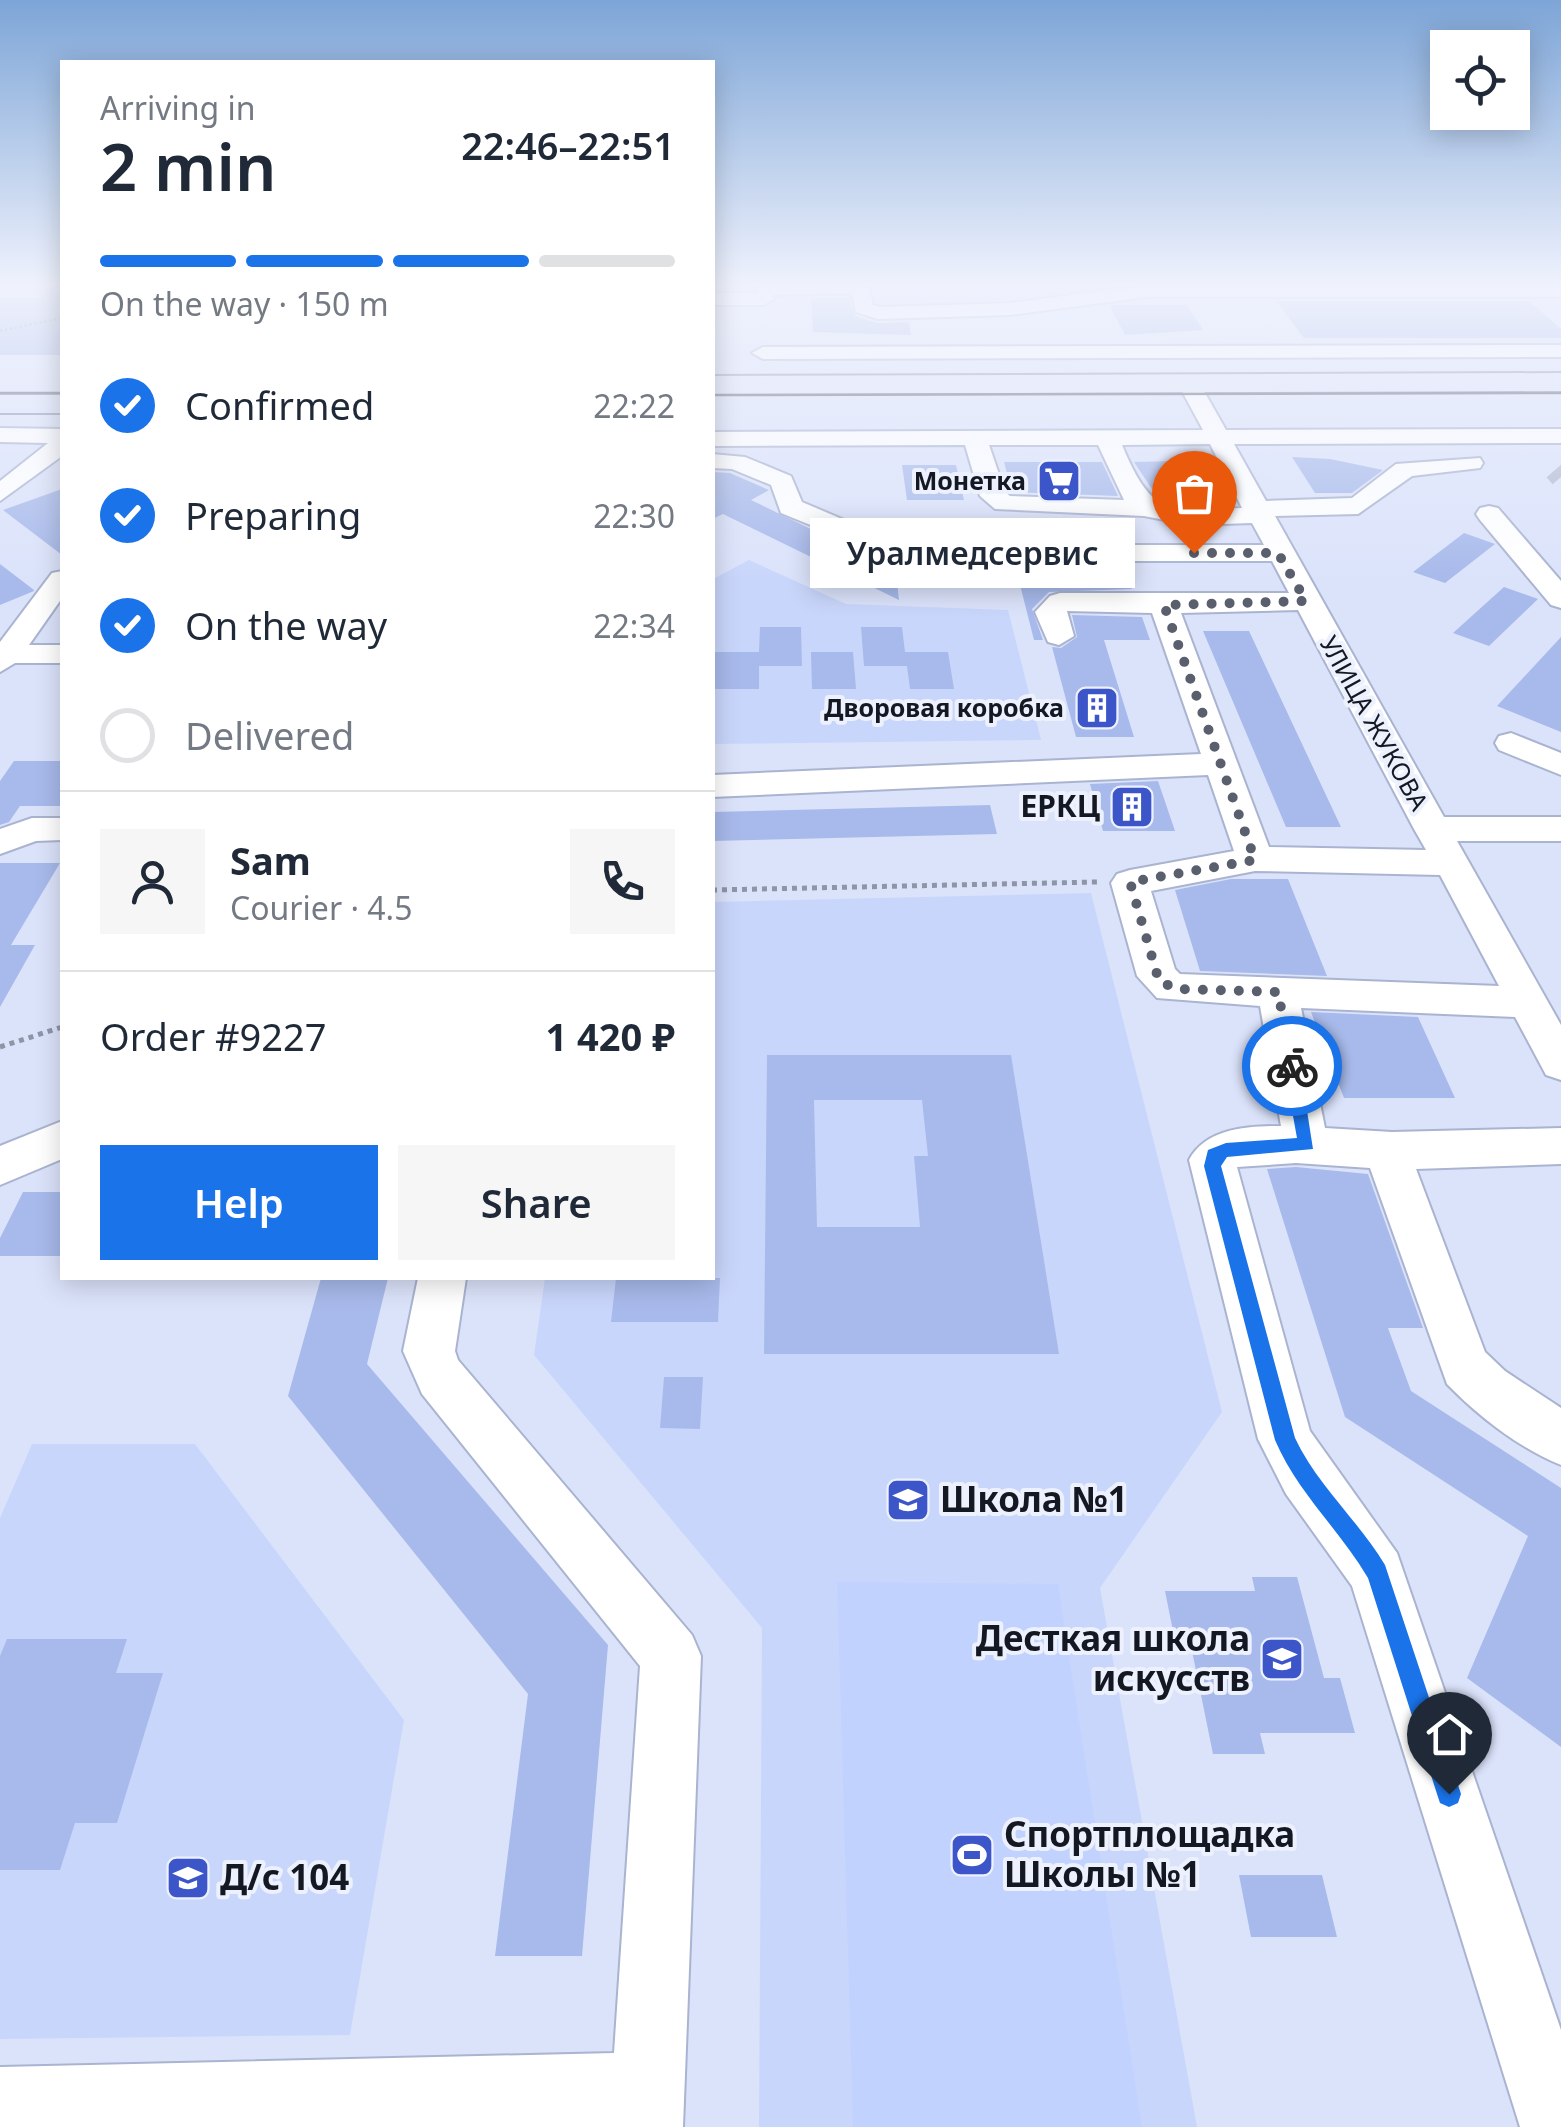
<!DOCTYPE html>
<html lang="en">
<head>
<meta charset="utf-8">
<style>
  body { margin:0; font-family:"Noto Sans",sans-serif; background:#f6f6f7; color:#1f2937; height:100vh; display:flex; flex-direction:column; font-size:38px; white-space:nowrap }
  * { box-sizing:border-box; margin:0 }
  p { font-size:32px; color:#747a83 }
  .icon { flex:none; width:55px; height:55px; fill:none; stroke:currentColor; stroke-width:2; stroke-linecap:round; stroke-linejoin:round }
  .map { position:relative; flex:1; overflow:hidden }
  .sheet { position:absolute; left:60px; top:60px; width:655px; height:1220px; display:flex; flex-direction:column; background:#fff; border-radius:0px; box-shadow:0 5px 25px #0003 }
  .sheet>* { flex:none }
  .controls { position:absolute; left:1430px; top:30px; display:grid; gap:20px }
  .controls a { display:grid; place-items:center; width:100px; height:100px; border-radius:0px; background:#fff; box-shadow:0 5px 25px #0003; font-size:50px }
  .pin { position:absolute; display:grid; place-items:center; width:85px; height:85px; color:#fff; margin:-102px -42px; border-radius:50% 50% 50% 0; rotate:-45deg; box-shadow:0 0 10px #0007 }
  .pin .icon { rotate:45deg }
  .courier { position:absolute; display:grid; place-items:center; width:100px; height:100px; margin:-50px; border:8px solid #1a73e8; border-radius:50%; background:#fff; color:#222; box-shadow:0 2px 12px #0007 }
  .bubble { position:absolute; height:70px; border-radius:0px; background:#fff; box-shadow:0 5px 25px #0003; font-size:32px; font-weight:600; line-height:70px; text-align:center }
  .summary em { font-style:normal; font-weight:600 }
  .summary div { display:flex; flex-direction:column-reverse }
  .summary { display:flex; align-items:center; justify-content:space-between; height:170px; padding:0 40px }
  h1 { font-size:65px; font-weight:600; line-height:75px }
  .bar { display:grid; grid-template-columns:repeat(4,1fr); gap:15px 10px; align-content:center; height:120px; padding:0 40px }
  .bar i { height:12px; border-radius:8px; background:#e0e1e3 }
  .bar .current { background:#1a73e8 }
  .bar p { grid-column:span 4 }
  .line { display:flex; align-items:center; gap:25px; padding:0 40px; border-top:2px solid #e0e1e3 }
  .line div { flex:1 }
  .round { display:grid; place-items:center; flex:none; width:105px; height:105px; border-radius:0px; background:#f6f6f7 }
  ol { padding:0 40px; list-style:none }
  li { display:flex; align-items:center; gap:30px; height:110px }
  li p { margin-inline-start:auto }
  li .icon { padding:10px; border-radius:50%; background:#1a73e8; color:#fff; stroke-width:4 }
  li:last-child { color:#747a83 }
  li i { width:55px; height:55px; border:5px solid #e0e1e3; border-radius:50% }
  .primary-button { display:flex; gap:20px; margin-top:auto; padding:20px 40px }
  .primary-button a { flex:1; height:115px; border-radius:0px; background:#1a73e8; color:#fff; font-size:40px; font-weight:600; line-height:115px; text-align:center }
  .primary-button a+a { background:#f6f6f7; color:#1f2937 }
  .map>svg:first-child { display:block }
  .built { fill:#c9d6fb }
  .green { fill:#c2d2ff }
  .building { fill:#a8baeb; fill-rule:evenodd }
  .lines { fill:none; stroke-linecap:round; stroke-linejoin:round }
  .minor-tunnel { stroke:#b3bad0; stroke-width:22; stroke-dasharray:22 11; stroke-linecap:butt }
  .minor-casing { stroke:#aab4d0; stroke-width:4 }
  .major-casing { stroke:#8690ac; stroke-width:4 }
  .path-far1 { stroke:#8e95a7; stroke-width:2.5; stroke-dasharray:2.5 2.5; stroke-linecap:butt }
  .path { stroke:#8e95a7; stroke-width:5; stroke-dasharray:5 5; stroke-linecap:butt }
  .minor { fill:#fff; fill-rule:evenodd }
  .major { fill:#dce3fa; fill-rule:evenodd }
  .tram { stroke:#555b69; stroke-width:2.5 }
  .route { fill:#1a73e8 }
  .done { stroke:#5a5f6e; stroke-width:10; stroke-dasharray:0 18 }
  .labels { text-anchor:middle; stroke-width:8; stroke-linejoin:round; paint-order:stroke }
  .far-poi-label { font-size:25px; font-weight:bold; fill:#141822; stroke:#ecf1fd; text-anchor:end }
  .far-street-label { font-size:25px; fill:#141822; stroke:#ecf1fd }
  .poi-label { font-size:30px; font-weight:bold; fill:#141822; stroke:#ecf1fd; text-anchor:end }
  .near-poi-label { font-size:35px; font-weight:bold; fill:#141822; stroke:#ecf1fd; text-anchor:start }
</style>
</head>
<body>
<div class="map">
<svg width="1561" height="2127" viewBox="0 0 1561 2127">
  <rect width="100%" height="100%" fill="#dbe3fb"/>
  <!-- built -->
  <path class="built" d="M749 560 846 604 1008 610 1041 740 713 744V579Z
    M1091 893 1222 1412 1100 1588 1197 2127H759L762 1628 534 1355 545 1278H712L713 902Z
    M32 1444H195L404 1720 350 2035 0 2039V1518Z"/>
  <!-- green -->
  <path class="green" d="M837 1582 1058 1584 1142 2127H853Z"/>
  <!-- building -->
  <path class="building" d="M57 283H62V355H0V298H40Z
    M811 298H849L855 316 878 323 909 322 911 335 813 332Z
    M1276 301H1529L1561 329V338H1304Z
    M1116 305H1187L1203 330 1125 335 1110 306Z
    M1292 457 1330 459 1383 470 1352 493H1315Z
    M1173 461 1191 506 1156 495 1134 462Z
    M1004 462H1102L1118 496 1012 492Z
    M902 465H956L964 500H907Z
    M712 472 730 473 769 490 751 500 885 565H895L899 600 723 514 712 519Z
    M62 489V555L3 510Z
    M1464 533 1495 544 1445 583 1413 572Z
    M0 564 34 590V591L0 605Z
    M1015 565H1123L1132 589 1049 592 1032 609 1043 640H1034Z
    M1504 587 1538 599 1489 646 1453 633Z
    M1072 615 1142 617 1150 640H1104L1134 737H1076L1052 647 1061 648 1077 637Z
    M760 627H801L802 666H759V689H712V652H759Z
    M861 627H902L905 652H948L954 689H910L907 666H864Z
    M1203 631H1249L1341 827H1286Z
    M1561 637V732L1497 706Z
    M811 652H853L856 689H812Z
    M14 761H62V806H20L9 822 0 825V781Z
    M1158 781 1175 831H1103L1090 784Z
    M990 805 997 834 712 841V812Z
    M0 863H60L11 945H35L0 1007Z
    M1231 879H1288L1327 976 1200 971 1175 890Z
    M1311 1012 1418 1017 1455 1098H1344Z
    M767 1055H1011L1059 1354H764ZM814 1100H922L928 1156H914L920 1227H817Z
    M1296 1167 1368 1174 1423 1328H1388L1411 1391 1561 1488V1747L1467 1678 1528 1536 1345 1417 1267 1169Z
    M23 1192H62V1256H0V1238Z
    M321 1278H388L367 1364 608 1645 582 1956H495L528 1694 288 1396Z
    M616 1278H720L718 1322H611Z
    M664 1377H703L700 1429 660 1428Z
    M1252 1577H1297L1324 1678H1340L1355 1733H1260L1265 1754H1213L1190 1641H1175L1165 1591H1255Z
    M7 1639H127L116 1673H163L117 1823H75L60 1870H0V1656Z
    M1239 1875H1322L1337 1937H1251Z"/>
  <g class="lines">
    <!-- minor-tunnel -->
    <path class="minor-tunnel" d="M1555 470 1561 477"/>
    <defs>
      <path id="minor" d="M765 283H868L873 305 880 307 1010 303 1147 285H1561V297H1147L1010 315 878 319 856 312 852 293 771 295 774 299 764 305H712V293H758V285Z
        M1561 345V357L763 359 752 353 763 347Z
        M1188 375 1196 377 1226 430 1561 429V443L1234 444 1266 501 1352 498 1396 464 1480 458 1483 463 1480 468 1412 476 1358 514 1275 516 1444 817H1561V841H1457L1561 1025V1080L1546 1075 1515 1017 1301 1008 1325 1128 1392 1132 1561 1128V1164L1416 1169 1485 1352 1505 1371 1561 1408V1465C1519 1448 1478 1416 1447 1384L1370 1168 1296 1163 1237 1167 1310 1431 1397 1553 1561 2030V2127H1520L1352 1586 1286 1494 1258 1439 1189 1160C1206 1128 1248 1126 1281 1126L1260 1006 1157 998 1137 976 1111 883 1117 874 1130 870 1234 851 1208 775 712 797V775L1201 754 1152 613 1067 611 1074 636 1059 645 1048 642 1035 612 1050 596 1060 593H1289L1272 561H899L781 513 771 485 732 469 712 468V454L745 457 791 476 802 502 903 545H1264L1252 523 1191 525 1144 516 995 509 980 496 965 445 712 446V432L1203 430 1177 382ZM1210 444 1242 508C1168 512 1152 517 1122 445ZM989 445H1098L1124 500 1010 496 1005 492ZM1298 610 1414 829 1426 850 1269 847 1181 613ZM1255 871 1440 875 1499 986 1180 974 1175 969 1151 891Z
        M0 428 62 429V456L0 501V481L48 443 0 442Z
        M1489 506 1498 508 1561 581V608L1551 605 1480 520 1476 514 1480 508Z
        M62 571V598L29 645H62V663H15L0 672V642L52 573Z
        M1511 733 1561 753V775L1499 750 1495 743 1499 736Z
        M32 818H62V840L36 841 0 854V829Z
        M62 1121V1159L0 1185V1146Z
        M418 1278H466L455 1351 458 1360 692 1635 701 1656 683 2127H0V2067L614 2053 640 1666 422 1394 403 1351Z"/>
      <path id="major" d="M1561 373V391L712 394V376Z
        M0 395H62V413H0Z"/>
    </defs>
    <!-- minor casing -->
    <use href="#minor" class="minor-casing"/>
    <!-- major casing -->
    <use href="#major" class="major-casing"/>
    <!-- path-far1 -->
    <path class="path-far1" d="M0 331 62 318"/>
    <!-- path -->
    <path class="path" d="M712 890 1097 882
      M0 1047 62 1027"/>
    <!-- minor -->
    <use href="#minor" class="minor"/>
    <!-- major -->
    <use href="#major" class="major"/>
    <!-- tram -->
    <path class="tram" d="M0 393H62
      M712 395 1561 393"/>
  </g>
  <!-- sky -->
  <linearGradient id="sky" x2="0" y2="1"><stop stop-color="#7da5d7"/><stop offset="0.49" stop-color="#eff2fd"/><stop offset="1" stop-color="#eff2fd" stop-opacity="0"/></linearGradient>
  <rect width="1561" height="581" fill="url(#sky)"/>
  <!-- route -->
  <path class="route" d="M1292 1060 1300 1066 1313 1149 1227 1157 1221 1166 1295 1438C1317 1485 1358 1520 1385 1565L1461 1794 1458 1803 1449 1807 1440 1803 1437 1794 1368 1578C1339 1529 1297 1492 1275 1440L1204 1166 1208 1150 1226 1143 1297 1138 1284 1066Z"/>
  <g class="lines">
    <!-- done -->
    <path class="done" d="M1194 553H1278L1306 601 1164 605 1255 860 1130 882 1159 981 1177 989 1278 992 1292 1066"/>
  </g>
  <!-- icons -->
  <defs>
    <symbol id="supermarket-square" viewBox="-11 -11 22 22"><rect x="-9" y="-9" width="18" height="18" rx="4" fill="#3c55c8" stroke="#ecf1fd"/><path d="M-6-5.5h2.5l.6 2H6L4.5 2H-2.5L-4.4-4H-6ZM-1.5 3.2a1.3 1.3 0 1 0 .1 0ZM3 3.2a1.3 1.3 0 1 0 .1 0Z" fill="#fff"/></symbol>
    <symbol id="building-square" viewBox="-11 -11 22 22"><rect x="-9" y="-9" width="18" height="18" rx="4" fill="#3c55c8" stroke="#ecf1fd"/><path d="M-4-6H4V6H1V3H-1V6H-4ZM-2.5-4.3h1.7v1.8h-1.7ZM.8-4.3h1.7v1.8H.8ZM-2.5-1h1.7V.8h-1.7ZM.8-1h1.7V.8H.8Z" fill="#fff"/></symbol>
    <symbol id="school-square" viewBox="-11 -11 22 22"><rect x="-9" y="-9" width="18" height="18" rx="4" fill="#3c55c8" stroke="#ecf1fd"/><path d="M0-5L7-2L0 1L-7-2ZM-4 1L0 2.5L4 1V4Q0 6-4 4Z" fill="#fff"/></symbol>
    <symbol id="stadium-square" viewBox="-11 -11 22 22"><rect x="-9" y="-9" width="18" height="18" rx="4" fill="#3c55c8" stroke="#ecf1fd"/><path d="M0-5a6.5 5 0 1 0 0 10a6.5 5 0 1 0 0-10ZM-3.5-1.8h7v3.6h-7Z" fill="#fff"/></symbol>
  </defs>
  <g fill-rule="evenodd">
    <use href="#supermarket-square" x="1034" y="456" width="50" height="50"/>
    <use href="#building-square" x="1072" y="683" width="50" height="50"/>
    <use href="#building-square" x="1107" y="782" width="50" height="50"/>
    <use href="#school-square" x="883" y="1475" width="50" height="50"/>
    <use href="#school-square" x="1257" y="1634" width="50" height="50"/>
    <use href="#stadium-square" x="947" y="1830" width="50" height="50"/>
    <use href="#school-square" x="163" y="1853" width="50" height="50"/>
  </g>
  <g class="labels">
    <!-- far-poi labels -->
    <g class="far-poi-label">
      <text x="1026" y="490">Монетка</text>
      <text x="1064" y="717">Дворовая коробка</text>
    </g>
    <!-- far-street labels -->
    <g class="far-street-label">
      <text transform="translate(1374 723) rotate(61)" y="9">УЛИЦА ЖУКОВА</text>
    </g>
    <!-- poi labels -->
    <g class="poi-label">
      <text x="1100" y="817">ЕРКЦ</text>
    </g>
    <!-- near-poi labels -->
    <g class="near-poi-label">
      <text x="940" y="1512">Школа №1</text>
      <text x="1250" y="1651" text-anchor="end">Десткая школа<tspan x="1250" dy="40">искусств</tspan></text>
      <text x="1004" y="1847">Спортплощадка<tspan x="1004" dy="40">Школы №1</tspan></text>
      <text x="220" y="1890">Д/с 104</text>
    </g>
  </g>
</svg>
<div class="controls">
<a><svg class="icon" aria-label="locate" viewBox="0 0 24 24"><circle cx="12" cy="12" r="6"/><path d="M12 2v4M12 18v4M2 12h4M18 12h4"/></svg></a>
</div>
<div class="pin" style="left:1194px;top:553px;background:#ea580c"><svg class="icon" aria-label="bag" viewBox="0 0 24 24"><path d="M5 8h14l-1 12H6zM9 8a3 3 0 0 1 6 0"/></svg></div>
<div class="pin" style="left:1449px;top:1794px;background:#1f2937"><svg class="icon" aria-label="home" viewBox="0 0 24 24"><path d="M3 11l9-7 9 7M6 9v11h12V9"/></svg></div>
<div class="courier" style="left:1292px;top:1066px"><svg class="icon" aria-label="bike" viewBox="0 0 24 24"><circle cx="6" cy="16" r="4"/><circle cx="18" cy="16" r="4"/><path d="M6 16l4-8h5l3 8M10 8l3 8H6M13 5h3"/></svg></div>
<div class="bubble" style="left:810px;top:518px;width:325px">Уралмедсервис</div>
<section class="sheet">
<div class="summary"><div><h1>2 min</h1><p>Arriving in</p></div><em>22:46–22:51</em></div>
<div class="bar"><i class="current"></i><i class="current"></i><i class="current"></i><i></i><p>On the way · 150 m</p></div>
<ol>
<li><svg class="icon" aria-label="check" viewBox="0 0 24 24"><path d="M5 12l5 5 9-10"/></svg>Confirmed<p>22:22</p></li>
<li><svg class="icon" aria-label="check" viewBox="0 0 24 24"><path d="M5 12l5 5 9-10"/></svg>Preparing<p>22:30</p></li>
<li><svg class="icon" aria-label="check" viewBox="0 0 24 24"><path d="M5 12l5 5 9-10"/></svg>On the way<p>22:34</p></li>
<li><i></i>Delivered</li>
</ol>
<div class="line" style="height:180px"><a class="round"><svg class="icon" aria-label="person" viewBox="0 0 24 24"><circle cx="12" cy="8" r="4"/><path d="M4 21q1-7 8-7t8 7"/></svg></a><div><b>Sam</b><p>Courier · 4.5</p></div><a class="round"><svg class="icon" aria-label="phone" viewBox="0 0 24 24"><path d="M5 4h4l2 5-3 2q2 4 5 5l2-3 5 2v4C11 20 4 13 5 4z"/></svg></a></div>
<div class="line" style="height:130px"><div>Order #9227</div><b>1 420 ₽</b></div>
<div class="primary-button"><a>Help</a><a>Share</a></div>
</section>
</div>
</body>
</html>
